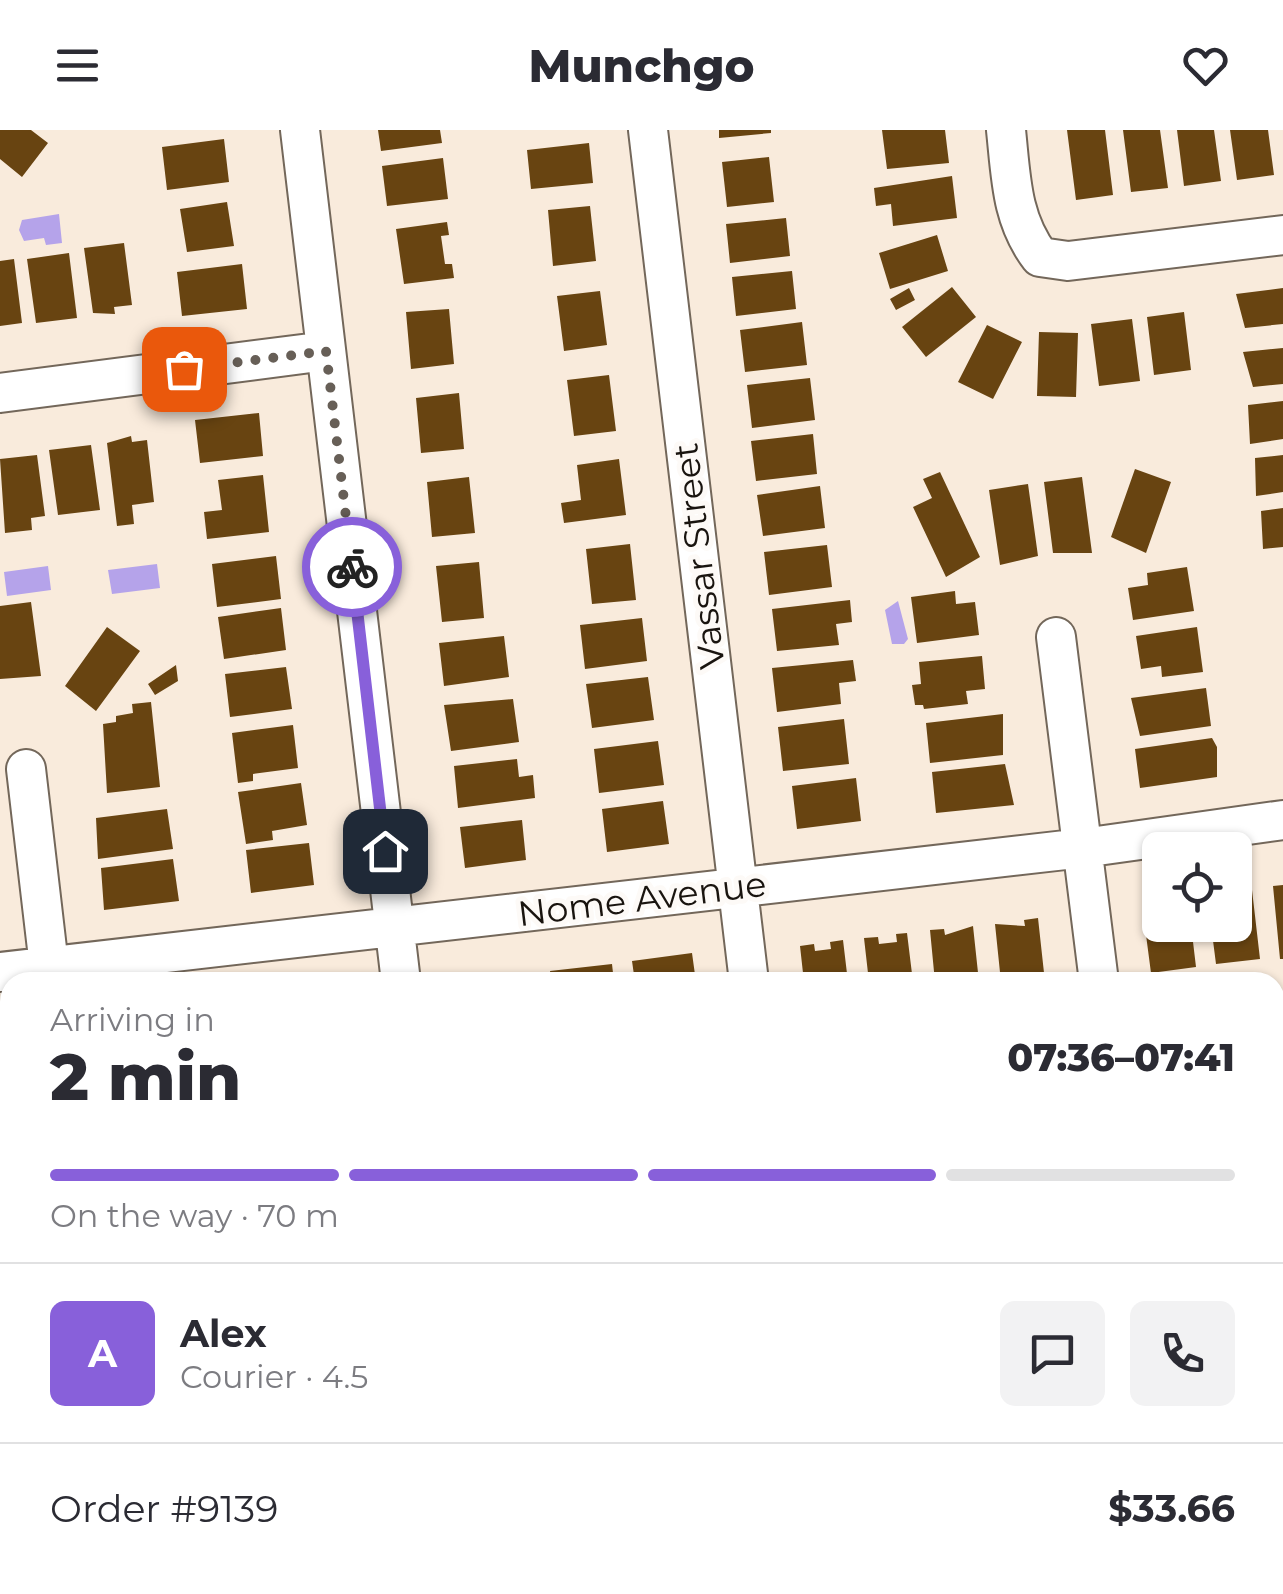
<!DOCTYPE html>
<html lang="en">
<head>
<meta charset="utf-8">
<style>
  body { margin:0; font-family:Montserrat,sans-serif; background:#f2f2f3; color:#2b2b33; height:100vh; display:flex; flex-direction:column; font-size:38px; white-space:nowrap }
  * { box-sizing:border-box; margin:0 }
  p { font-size:32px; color:#7c7c81 }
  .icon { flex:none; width:55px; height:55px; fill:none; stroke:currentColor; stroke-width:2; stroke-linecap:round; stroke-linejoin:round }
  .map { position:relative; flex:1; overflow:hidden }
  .side { position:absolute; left:0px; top:842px; width:1285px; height:622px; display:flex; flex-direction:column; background:#fff; border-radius:30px 30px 0 0; box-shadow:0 2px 8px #0004 }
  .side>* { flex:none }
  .buttons { position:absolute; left:1142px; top:702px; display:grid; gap:20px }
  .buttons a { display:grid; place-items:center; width:110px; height:110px; border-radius:15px; background:#fff; box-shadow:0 2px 8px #0004; font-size:50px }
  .pin { position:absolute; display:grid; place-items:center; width:85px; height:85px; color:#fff; margin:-42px; border-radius:20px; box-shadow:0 5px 15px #0006 }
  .courier { position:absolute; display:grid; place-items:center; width:100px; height:100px; margin:-50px; border:8px solid #8860da; border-radius:50%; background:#fff; color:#222; box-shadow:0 2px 12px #0007 }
  .headline em { font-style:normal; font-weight:800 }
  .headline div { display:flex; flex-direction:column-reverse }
  .headline { display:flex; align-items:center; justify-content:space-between; height:170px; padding:0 50px }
  h1 { font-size:65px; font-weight:800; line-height:75px }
  .bar { display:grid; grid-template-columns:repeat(4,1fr); gap:15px 10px; align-content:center; height:120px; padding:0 50px }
  .bar i { height:12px; border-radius:8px; background:#e1e1e2 }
  .bar .current { background:#8860da }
  .bar p { grid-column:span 4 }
  .line { display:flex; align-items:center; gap:25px; padding:0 50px; border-top:2px solid #e1e1e2 }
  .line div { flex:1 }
  .round { display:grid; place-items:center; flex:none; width:105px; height:105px; border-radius:15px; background:#f2f2f3 }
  header { display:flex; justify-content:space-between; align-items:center; height:130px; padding:0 50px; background:#fff; font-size:45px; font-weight:800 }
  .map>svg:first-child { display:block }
  .water { fill:#b5a3ea }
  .building { fill:#684411 }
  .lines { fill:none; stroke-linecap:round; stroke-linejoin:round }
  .minor-casing { stroke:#73675a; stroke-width:42 }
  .path { stroke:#92887e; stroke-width:5; stroke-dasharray:10 5; stroke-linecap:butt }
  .minor { stroke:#fff; stroke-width:38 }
  .done { stroke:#675f57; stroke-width:10; stroke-dasharray:0 18 }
  .route { stroke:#8860da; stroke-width:12 }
  .labels { text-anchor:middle; stroke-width:10; stroke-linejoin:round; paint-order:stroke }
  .street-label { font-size:35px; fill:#19140f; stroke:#fdfaf7 }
</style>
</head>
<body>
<header><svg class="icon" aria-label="menu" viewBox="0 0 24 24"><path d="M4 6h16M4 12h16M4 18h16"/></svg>Munchgo<svg class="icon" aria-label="heart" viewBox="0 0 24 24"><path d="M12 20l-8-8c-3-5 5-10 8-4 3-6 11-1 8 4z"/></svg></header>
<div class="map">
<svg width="1283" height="1464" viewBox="0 0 1283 1464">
  <rect width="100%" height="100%" fill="#f9ebdc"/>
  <!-- water -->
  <path class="water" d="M59 84 62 113 46 115 44 108 24 111 19 100 22 90Z
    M157 434 160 458 112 464 108 440Z
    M48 436 51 460 7 466 4 442Z
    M898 471 908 509 904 514H892L885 480Z"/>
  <!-- building -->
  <path class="building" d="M0 0H31L48 13 22 47 0 29Z
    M378 0H440L442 13 381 21Z
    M719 0H771V3L719 8Z
    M882 0H945L949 33 887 39Z
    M1067 0H1105L1113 65 1076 70Z
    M1123 0H1160L1168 58 1131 62Z
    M1177 0H1214L1221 51 1184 56Z
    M1230 0H1268L1274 45 1237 50Z
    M224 9 229 52 167 60 162 17Z
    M589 13 593 53 531 59 527 20Z
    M769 27 774 72 727 77 722 32Z
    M443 28 448 69 387 76 382 36Z
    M952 46 957 88 893 96 891 74 876 76 874 58Z
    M227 72 234 116 187 122 180 79Z
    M590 76 596 131 553 136 548 80Z
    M786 88 790 126 730 133 726 94Z
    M447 92 449 105 441 106 445 134H452L454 148 404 154 396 99Z
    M937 105 948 141 890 159 879 123Z
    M124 113 132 175 114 177 115 184 93 183 84 118Z
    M69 123 77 188 36 193 27 129Z
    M14 129 22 193 0 196V131Z
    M242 134 247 179 182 186 177 142Z
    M792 141 796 179 736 186 732 147Z
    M952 157 976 187 926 227 902 197Z
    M909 158 915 170 896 180 890 169Z
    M1283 158V194L1245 198 1236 164Z
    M600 161 607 215 564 221 557 166Z
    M449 179 454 234 411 239 406 182Z
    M1184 182 1191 240 1154 245 1147 187Z
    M1132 189 1140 251 1099 256 1091 194Z
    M802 192 807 235 745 242 740 200Z
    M987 195 1022 212 993 269 958 252Z
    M1039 202 1078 203 1076 267 1037 266Z
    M1283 218V254L1253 257 1243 222Z
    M609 245 616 301 574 306 567 250Z
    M810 248 815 290 752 298 747 255Z
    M459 263 464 319 421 323 416 268Z
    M1283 271V309L1250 314 1248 275Z
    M259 283 263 326 200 333 195 290Z
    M813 304 817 344 756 351 751 311Z
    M131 306 132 312 147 310 154 372 132 375 134 394 117 396 107 313Z
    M91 315 100 380 58 385 49 320Z
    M37 325 45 386 31 388 32 400 5 403 0 329Z
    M1283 325V362L1256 366 1255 328Z
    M619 329 626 385 564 393 561 373 581 370 577 335Z
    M1135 339 1171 352 1146 423 1111 407Z
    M940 342 980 427 946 447 913 377 932 368 923 349Z
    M263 345 269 402 207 409 204 382 222 380 218 350Z
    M469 347 475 403 432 407 427 352Z
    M1082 347 1092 423H1053L1044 352Z
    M1028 354 1038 426 1000 435 989 360Z
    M820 356 825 398 763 406 757 365Z
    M1283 378V417L1263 419 1261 381Z
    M630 414 636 470 592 474 586 419Z
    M827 415 832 457 769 465 764 422Z
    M276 426 281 469 217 477 212 434Z
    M479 432 484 488 442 492 436 436Z
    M1187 437 1194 481 1133 490 1128 458 1148 455 1147 443Z
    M955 461 956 474 975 472 979 505 917 513 911 467Z
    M850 470 852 492 836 494 839 515 777 521 772 479Z
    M31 472 41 546 0 549V476Z
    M281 478 286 520 224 529 218 487Z
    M642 488 647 531 585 539 580 495Z
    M107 497 140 521 96 581 65 556Z
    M1197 497 1203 542 1162 547 1161 536 1141 539 1136 506Z
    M504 506 509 547 444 556 439 513Z
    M982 526 985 559 966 561 968 574 924 579 923 575H915L912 555 921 554 919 532Z
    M853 530 856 551 839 553 841 574 777 582 772 538Z
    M176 535 178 551 155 565 148 554Z
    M286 537 292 579 230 587 225 544Z
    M648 547 654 590 592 598 586 554Z
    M1206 558 1211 596 1140 606 1131 568Z
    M513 569 519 612 451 621 444 575Z
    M151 572 160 657 107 663 103 594 116 592V586L133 583 132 574Z
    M1003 584V625L930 633 926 593Z
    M844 589 849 634 783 641 778 597Z
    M293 595 298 638 253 644V651L238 653 232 603Z
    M1212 608 1217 617V647L1140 658 1135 619Z
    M658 611 664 655 599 663 594 619Z
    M517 629 519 647 533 645 535 668 458 678 454 636Z
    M1005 634 1014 675 936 683 932 642Z
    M856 648 861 691 797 699 792 656Z
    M301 653 307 695 272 701 273 710 246 714 238 662Z
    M663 671 669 714 607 722 602 679Z
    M167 679 173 719 98 729 96 688Z
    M522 690 526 730 465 738 460 697Z
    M309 713 314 755 251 763 246 720Z
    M173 729 179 771 104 780 101 738Z
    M1283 755V829H1280L1273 756Z
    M1252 760 1260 829 1216 834 1211 795H1235V769L1240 768 1239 762Z
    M1156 772 1160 795H1191L1196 837 1151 843 1143 782 1145 774Z
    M1038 788 1045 852H1001L995 794 1025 796 1024 790Z
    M973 796 979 852H935L930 800 944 799 945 805Z
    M907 803 913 852H869L864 808 878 807 879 814 897 812 896 804Z
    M843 810 848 852H804L800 816 814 814 815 821 831 819 830 812Z
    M692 823 696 852H635L632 831Z
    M612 834 614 852H552L550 841Z
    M531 844 532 852H472V850Z
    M0 934 7 979 0 980Z
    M10 1055V1132L0 1133V1057Z
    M10 1222V1298L0 1303V1223Z
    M1275 1263 1283 1294V1305L1275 1307Z
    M1283 1326V1370L1275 1372V1328Z
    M1283 1390V1435L1275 1437V1391Z
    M10 1455H99L103 1464H11Z
    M185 1455H261L262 1464H186Z
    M354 1455H395L396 1464H327L326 1458Z
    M547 1455H635L636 1460 547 1464Z
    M693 1455H762L763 1464H694Z
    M886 1455H956L957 1464H894L887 1463Z
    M1040 1455H1113V1458L1041 1464Z
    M1283 1455V1464H1242L1241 1462Z"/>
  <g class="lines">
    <defs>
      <path id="minor" d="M300 0 401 852
        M648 0 749 852
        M1006 0C1011 47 1011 89 1040 127L1068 131 1283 105
        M0 263 326 221
        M1056 507 1099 852
        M26 639 49 836
        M0 842 1083 718 1283 690
        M0 1030 10 1029
        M0 1176 10 1175
        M134 1455 135 1464
        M480 1455 482 1464
        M821 1455 822 1464
        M1170 1455 1171 1464"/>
    </defs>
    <!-- minor casing -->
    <use href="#minor" class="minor-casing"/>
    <!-- path -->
    <path class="path" d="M281 1455 282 1464"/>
    <!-- minor -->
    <use href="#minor" class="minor"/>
  </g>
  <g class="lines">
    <!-- done -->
    <path class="done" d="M184 239 326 221 352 437"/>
    <!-- route -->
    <path class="route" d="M352 437 385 721"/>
  </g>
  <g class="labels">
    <!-- street labels -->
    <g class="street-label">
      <text transform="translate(699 426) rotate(-97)" y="12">Vassar Street</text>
      <text transform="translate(642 769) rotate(-7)" y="12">Nome Avenue</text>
    </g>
  </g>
</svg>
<div class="buttons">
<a><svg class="icon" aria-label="locate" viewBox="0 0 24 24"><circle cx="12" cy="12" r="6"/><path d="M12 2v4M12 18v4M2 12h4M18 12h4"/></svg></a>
</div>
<div class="pin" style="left:184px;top:239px;background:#ea580c"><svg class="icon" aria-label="bag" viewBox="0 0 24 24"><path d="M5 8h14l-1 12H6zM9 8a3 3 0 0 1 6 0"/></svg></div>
<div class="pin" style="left:385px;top:721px;background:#1f2937"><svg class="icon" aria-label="home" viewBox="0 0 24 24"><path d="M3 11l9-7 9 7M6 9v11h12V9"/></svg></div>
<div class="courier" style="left:352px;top:437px"><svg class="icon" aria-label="bike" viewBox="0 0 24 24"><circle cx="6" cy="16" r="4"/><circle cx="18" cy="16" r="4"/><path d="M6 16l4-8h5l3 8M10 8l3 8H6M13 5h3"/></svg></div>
<section class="side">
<div class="headline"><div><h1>2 min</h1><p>Arriving in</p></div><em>07:36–07:41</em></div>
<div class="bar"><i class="current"></i><i class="current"></i><i class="current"></i><i></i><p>On the way · 70 m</p></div>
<div class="line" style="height:180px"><b class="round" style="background:#8860da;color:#fff">A</b><div><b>Alex</b><p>Courier · 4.5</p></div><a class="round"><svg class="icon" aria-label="chat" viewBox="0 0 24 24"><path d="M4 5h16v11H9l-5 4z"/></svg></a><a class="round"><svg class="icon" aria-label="phone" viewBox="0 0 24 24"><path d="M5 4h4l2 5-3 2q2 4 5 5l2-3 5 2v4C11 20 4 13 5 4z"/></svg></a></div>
<div class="line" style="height:130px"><div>Order #9139</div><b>$33.66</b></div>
</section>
</div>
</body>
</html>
